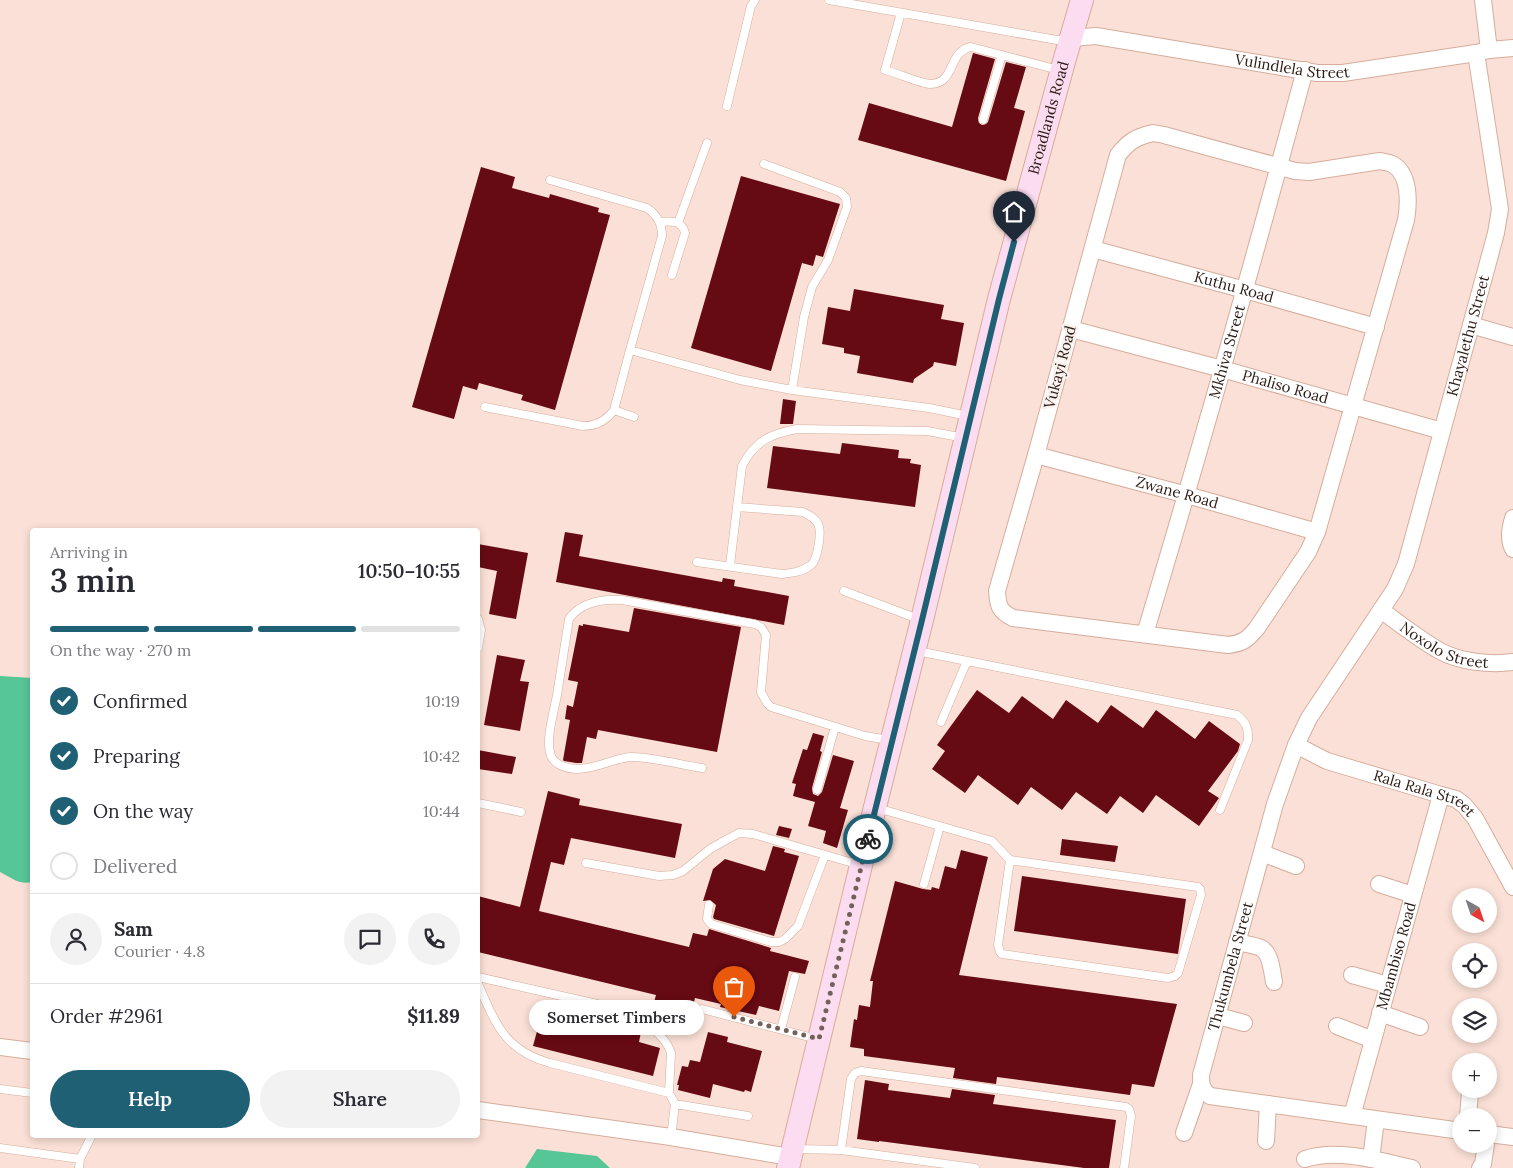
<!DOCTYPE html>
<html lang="en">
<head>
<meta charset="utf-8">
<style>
  body { margin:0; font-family:Lora,serif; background:#f2f2f3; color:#2b2b33; height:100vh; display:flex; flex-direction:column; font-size:19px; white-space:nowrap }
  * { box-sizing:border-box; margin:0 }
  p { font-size:16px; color:#7c7c81 }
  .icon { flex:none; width:28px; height:28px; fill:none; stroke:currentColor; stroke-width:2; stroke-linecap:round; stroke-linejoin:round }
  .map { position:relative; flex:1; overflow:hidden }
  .side { position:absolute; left:30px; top:528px; width:450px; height:610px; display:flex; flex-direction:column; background:#fff; border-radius:5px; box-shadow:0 2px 8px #0003 }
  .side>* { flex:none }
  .needle { width:32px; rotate:140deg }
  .controls { position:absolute; left:1452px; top:888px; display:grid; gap:10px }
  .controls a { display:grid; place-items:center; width:45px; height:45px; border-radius:50%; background:#fff; box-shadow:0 2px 8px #0003; font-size:25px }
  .pin { position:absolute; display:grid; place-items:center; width:42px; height:42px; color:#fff; margin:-51px -21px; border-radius:50% 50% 50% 0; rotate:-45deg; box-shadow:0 0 5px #0007 }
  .pin .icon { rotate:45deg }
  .courier { position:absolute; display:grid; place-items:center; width:50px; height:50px; margin:-25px; border:4px solid #1f6075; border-radius:50%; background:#fff; color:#222; box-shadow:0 1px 6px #0007 }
  .bubble { position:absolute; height:35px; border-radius:18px; background:#fff; box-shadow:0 2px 8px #0003; font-size:16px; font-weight:600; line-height:35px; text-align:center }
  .headline em { font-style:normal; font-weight:600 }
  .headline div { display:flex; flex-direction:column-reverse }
  .headline { display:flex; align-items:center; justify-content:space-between; height:85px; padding:0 20px }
  h1 { font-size:32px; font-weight:600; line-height:38px }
  .bar { display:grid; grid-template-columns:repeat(4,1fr); gap:8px 5px; align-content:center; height:60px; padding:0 20px }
  .bar i { height:6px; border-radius:4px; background:#e1e1e2 }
  .bar .active { background:#1f6075 }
  .bar p { grid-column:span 4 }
  .line { display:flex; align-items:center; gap:12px; padding:0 20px; border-top:1px solid #e1e1e2 }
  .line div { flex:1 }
  .round { display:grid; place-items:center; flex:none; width:52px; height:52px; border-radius:26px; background:#f2f2f3 }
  ol { padding:0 20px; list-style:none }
  li { display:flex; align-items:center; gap:15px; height:55px }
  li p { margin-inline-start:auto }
  li .icon { padding:5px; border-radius:50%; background:#1f6075; color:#fff; stroke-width:4 }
  li:last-child { color:#7c7c81 }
  li i { width:28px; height:28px; border:2px solid #e1e1e2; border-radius:50% }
  .primary-button { display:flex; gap:10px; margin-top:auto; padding:10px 20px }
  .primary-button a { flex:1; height:58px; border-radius:30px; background:#1f6075; color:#fff; font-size:20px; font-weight:600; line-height:58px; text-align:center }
  .primary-button a+a { background:#f2f2f3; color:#2b2b33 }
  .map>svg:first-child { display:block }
  .water { fill:#57c697 }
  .building { fill:#660a13 }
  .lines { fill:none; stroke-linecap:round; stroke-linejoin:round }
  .service-casing { stroke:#d6ad9c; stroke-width:9 }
  .minor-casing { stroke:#d6ad9c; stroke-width:18 }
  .secondary-casing { stroke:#d6ad9c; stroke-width:24 }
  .service { stroke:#fff; stroke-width:8 }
  .minor { stroke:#fff; stroke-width:16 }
  .secondary { stroke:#fcdcf0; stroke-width:22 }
  .done { stroke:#746159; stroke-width:5; stroke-dasharray:0 9 }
  .route { stroke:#1f6075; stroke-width:6 }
  .labels { text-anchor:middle; stroke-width:5; stroke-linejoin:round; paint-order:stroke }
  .street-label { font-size:15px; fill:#2c1c16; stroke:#faf2ee }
</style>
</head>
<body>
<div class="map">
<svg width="1513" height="1168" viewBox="0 0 1513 1168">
  <rect width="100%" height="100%" fill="#fae0d6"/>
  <!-- water -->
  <path class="water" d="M0 676 32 678V882C19 885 12 878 0 872Z
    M537 1149 597 1156 610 1168H525Z"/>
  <!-- building -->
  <path class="building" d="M973 53 995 59 978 118 979 123 982 125 986 124 988 122 1006 62 1026 67 1014 108 1025 111 1006 181 858 140 869 103 952 127Z
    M481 167 515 177 512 188 549 198 550 194 599 208 598 212 610 215 555 410 521 400 523 395 479 383 477 390 463 386 454 419 412 407Z
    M741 176 840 204 823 257 816 255 813 266 802 263 771 371 691 348Z
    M854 289 944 305 941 319 964 323 956 366 934 362 933 366 914 379 913 383 857 373 860 356 844 353V348L822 344 828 307 850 311Z
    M783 399 796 401 793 424H780Z
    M842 443 899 450 898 458 911 459 910 463 921 465 915 507 767 488 773 446 840 454Z
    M565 532 583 535 579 556 722 582 723 578 735 580 734 586 789 596 784 625 556 582Z
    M478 544 528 553 516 619 489 614 497 571 478 567Z
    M634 608 741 627 717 752 598 730 596 739 587 737 582 763H576L564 761 563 760 570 720 565 719 567 705 573 707 578 682 568 680 579 625 583 626V624L629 632Z
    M497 655 525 660 520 681 529 682 520 731 484 725Z
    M977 690 1009 713 1022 696 1053 719 1066 700 1098 723 1111 705 1143 728 1156 710 1195 739 1209 721 1240 744 1238 751 1208 791 1219 798 1199 826 1156 795 1143 813 1120 796 1107 814 1076 792 1062 810 1031 787 1018 805 978 775 965 793 932 769 945 751 937 745Z
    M813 733 824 736 820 751 822 752 812 788 813 794 818 796 822 792 833 755 854 761 840 808 848 810 837 848 823 843 826 831 808 826 815 802 793 796 796 784 792 783 803 749 807 750Z
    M478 750 516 757 512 774 478 769Z
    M548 791 580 799 579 805 682 824 675 858 571 838 564 865 551 862 539 911 689 947 693 933 707 936 709 929 771 948 770 951 809 961 805 974 789 971 779 1011 759 1006 756 1015 720 1007 721 1004 695 998 690 1019 652 1010 656 995 478 952V896L520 907Z
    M779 826 792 829 789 838 776 835Z
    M1062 839 1118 846 1115 862 1060 855Z
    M773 846 785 849 784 852 799 856 774 936 714 919 713 917 716 905 710 900 703 901 713 869 725 859 765 871Z
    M961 850 988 857 959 975 1177 1004 1154 1087 1132 1084 1130 1095 997 1077 996 1084 953 1078 955 1068 864 1056V1049L850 1047 854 1019 857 1020 859 1005 870 1007 873 981H870L895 881 923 889 931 890 932 887 939 889 945 866 956 869Z
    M1022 876 1186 899 1178 954 1014 931Z
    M545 1002 600 1015 598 1021 641 1032 639 1042 660 1048 653 1076 533 1046Z
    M708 1032 728 1037 727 1042 762 1051 751 1092 745 1090 744 1092 713 1084 710 1098 678 1090 679 1085H677L682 1066 688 1067 690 1060 700 1062Z
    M865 1080 889 1084 888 1090 950 1098 952 1089 995 1095 993 1104 1116 1120 1109 1168H1084L879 1141V1142L857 1139Z"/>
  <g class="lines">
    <defs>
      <path id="service" d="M829 0 1057 40 1068 39
        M901 13 885 70C897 73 919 83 930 84 956 84 947 52 971 47L1059 70
        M727 106 751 6 755 0
        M983 120 1002 55
        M764 164 840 192 846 198 847 207 828 260 812 287 804 317 792 390
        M550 180 647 208C657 215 662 223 662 236L630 350
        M660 222C671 221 682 220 685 233L672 275
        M678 223 707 143
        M485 407 583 426C596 426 606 421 614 410L630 350 740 380 792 390 929 408 968 416
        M614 410 634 417
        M697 562 782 574C792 573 802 572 811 565 818 559 822 531 818 524 815 518 809 515 803 512L737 507
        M730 565 742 466C755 441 770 434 797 429L927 431 965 438
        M844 591 921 620
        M478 619 481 630 478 648
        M917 651 1237 715C1246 722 1249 729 1248 740L1220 810
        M941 722 967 661
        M702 768C682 765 648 756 630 757 612 759 596 769 577 769 568 769 555 765 551 756 545 740 554 712 557 695 561 670 565 645 569 619 581 602 602 599 622 600L755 624 761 627 766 635 761 692 767 703 771 707 865 736 889 740
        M817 790 835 727
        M478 803 521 812
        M877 808 992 841 1010 860
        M1010 860 1198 887 1200 889 1201 895 1178 973 1175 976 1168 978 1002 954 1000 952 998 945Z
        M586 863 659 876 673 875 683 871 710 849 726 840 739 833 753 834 860 865
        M924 884 940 826
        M709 905 707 919 711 924 771 942H779L785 939 798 926 825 855
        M478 977 624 1010C640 1018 666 1035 671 1053L669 1093 675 1104 671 1137
        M478 984C496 1024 504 1050 550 1063L669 1093
        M702 1009 817 1039
        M781 1029 795 977
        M0 1089 32 1093
        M675 1104 748 1116
        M0 1148 80 1159
        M796 1149 841 1150 975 1168
        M841 1150 851 1079 855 1073 861 1071 1126 1107 1129 1109 1131 1116 1124 1168
        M79 1168 80 1159 92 1135"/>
      <g id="minor">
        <path d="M1483 0 1489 50"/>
        <path id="s1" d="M1071 38 1096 36 1317 73H1343L1476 53 1489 50 1513 48"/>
        <path d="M1153 133 1164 135 1295 171 1309 172 1380 161C1384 162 1388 162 1392 164 1410 173 1409 203 1406 220L1317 532 1308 552 1257 628C1247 640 1243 643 1228 645L1013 618C999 611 998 606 997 591L1036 455 1118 155C1129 141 1136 137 1153 133Z"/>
        <path id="s2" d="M1093 249 1245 290 1376 327"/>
        <path d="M1471 325 1513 337"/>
        <path id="s3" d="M1071 329 1222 369 1442 431"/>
        <path id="s4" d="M1036 455 1187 495 1317 532"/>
        <path d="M1513 518C1510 529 1508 538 1513 549"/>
        <path id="s5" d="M1381 610C1400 624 1419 639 1440 651 1460 662 1490 665 1513 662"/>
        <path id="s6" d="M1145 634C1201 447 1254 259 1305 70"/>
        <path id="s7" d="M1296 745 1327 761 1441 795 1456 799 1464 805 1475 818 1513 887"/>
        <path d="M1262 853 1296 866"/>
        <path d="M1379 884 1413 895"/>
        <path d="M1237 942C1245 944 1254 945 1261 948 1271 953 1272 972 1274 982"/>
        <path d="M1352 975 1388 985"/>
        <path d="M1380 1013 1420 1027"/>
        <path d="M1218 1016 1244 1023"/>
        <path d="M1337 1026 1373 1040"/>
        <path d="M0 1047 32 1051"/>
        <path d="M478 1110 671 1137 790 1157"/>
        <path id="s8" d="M1352 1116 1441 795"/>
        <path d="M1468 1116 1470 1093"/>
        <path id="s9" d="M1461 1131 1210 1096C1202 1090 1201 1085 1201 1075L1275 804 1296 745 1309 718 1395 589 1406 564 1496 233 1500 209 1476 53"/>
        <path d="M1184 1133 1201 1084"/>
        <path d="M1489 1134 1513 1137"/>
        <path d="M1266 1141 1268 1104"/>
        <path d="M1305 1159C1338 1148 1380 1161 1412 1168"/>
        <path d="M1371 1159 1376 1120"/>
        <path d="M1480 1168 1483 1164 1486 1144"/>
      </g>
      <g id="secondary">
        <path id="s10" d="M788 1168 875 807 922 620 999 299 1065 58 1082 0"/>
      </g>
    </defs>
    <!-- service casing -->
    <use href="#service" class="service-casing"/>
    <!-- minor casing -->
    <use href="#minor" class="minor-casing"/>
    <!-- secondary casing -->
    <use href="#secondary" class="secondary-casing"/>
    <!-- service -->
    <use href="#service" class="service"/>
    <!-- minor -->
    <use href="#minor" class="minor"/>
    <!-- secondary -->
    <use href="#secondary" class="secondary"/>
  </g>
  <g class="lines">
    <!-- done -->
    <path class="done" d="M734 1017 819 1039 868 839"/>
    <!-- route -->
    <path class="route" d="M868 839 922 620 999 299 1014 242"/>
  </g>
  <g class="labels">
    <!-- street labels -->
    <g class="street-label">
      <text dy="5" stroke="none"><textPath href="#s1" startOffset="224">Vulindlela Street</textPath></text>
      <text dy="5" stroke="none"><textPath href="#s10" startOffset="1082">Broadlands Road</textPath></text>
      <text dy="5" stroke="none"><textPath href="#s2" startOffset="146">Kuthu Road</textPath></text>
      <text dy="5" stroke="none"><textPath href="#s9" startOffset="1070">Khayalethu Street</textPath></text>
      <text dy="5" stroke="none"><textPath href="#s6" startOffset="294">Mkhiva Street</textPath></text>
      <text transform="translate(1060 367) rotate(-75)" y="5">Vukayi Road</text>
      <text dy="5" stroke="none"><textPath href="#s3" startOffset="222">Phaliso Road</textPath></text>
      <text dy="5" stroke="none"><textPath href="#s4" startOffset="146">Zwane Road</textPath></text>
      <text dy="5" stroke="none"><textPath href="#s5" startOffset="74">Noxolo Street</textPath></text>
      <text dy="5" stroke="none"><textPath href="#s7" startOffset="138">Rala Rala Street</textPath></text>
      <text dy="5" stroke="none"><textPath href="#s8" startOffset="166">Mbambiso Road</textPath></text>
      <text dy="5" stroke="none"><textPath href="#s9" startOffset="390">Thukumbela Street</textPath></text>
    </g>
  </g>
</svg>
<div class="controls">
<a><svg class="needle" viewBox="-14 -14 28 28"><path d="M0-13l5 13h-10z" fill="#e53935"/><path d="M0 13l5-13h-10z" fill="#7c7c81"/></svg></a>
<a><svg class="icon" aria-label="locate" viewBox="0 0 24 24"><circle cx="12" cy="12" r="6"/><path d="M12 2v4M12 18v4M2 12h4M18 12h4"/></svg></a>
<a><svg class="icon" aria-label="layers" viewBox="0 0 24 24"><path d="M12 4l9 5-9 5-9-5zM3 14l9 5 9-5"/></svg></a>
<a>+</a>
<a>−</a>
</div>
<div class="pin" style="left:734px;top:1017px;background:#ea580c"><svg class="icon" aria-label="bag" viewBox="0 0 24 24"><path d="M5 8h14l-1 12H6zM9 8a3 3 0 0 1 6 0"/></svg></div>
<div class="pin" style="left:1014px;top:242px;background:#1f2937"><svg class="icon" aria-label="home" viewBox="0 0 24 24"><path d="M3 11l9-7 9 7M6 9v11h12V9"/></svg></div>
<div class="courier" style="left:868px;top:839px"><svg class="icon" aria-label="bike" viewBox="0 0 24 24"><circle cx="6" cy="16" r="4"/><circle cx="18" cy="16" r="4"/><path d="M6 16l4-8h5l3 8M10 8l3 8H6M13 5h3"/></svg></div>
<div class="bubble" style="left:529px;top:1000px;width:175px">Somerset Timbers</div>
<section class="side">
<div class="headline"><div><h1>3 min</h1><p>Arriving in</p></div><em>10:50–10:55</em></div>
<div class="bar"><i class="active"></i><i class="active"></i><i class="active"></i><i></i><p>On the way · 270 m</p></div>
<ol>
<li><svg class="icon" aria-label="check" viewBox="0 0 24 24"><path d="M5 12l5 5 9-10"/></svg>Confirmed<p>10:19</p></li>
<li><svg class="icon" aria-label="check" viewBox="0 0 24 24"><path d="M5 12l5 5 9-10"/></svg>Preparing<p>10:42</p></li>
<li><svg class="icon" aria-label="check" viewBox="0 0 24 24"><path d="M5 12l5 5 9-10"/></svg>On the way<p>10:44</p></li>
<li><i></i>Delivered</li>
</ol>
<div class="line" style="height:90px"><a class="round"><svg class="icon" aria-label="person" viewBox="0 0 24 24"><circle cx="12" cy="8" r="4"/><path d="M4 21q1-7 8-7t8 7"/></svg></a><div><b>Sam</b><p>Courier · 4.8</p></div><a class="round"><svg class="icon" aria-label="chat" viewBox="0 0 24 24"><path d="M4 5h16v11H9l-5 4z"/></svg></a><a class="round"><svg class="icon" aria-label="phone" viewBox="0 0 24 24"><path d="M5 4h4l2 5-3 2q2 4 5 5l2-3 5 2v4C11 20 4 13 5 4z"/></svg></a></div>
<div class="line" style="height:65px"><div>Order #2961</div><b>$11.89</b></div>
<div class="primary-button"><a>Help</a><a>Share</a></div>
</section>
</div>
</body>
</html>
